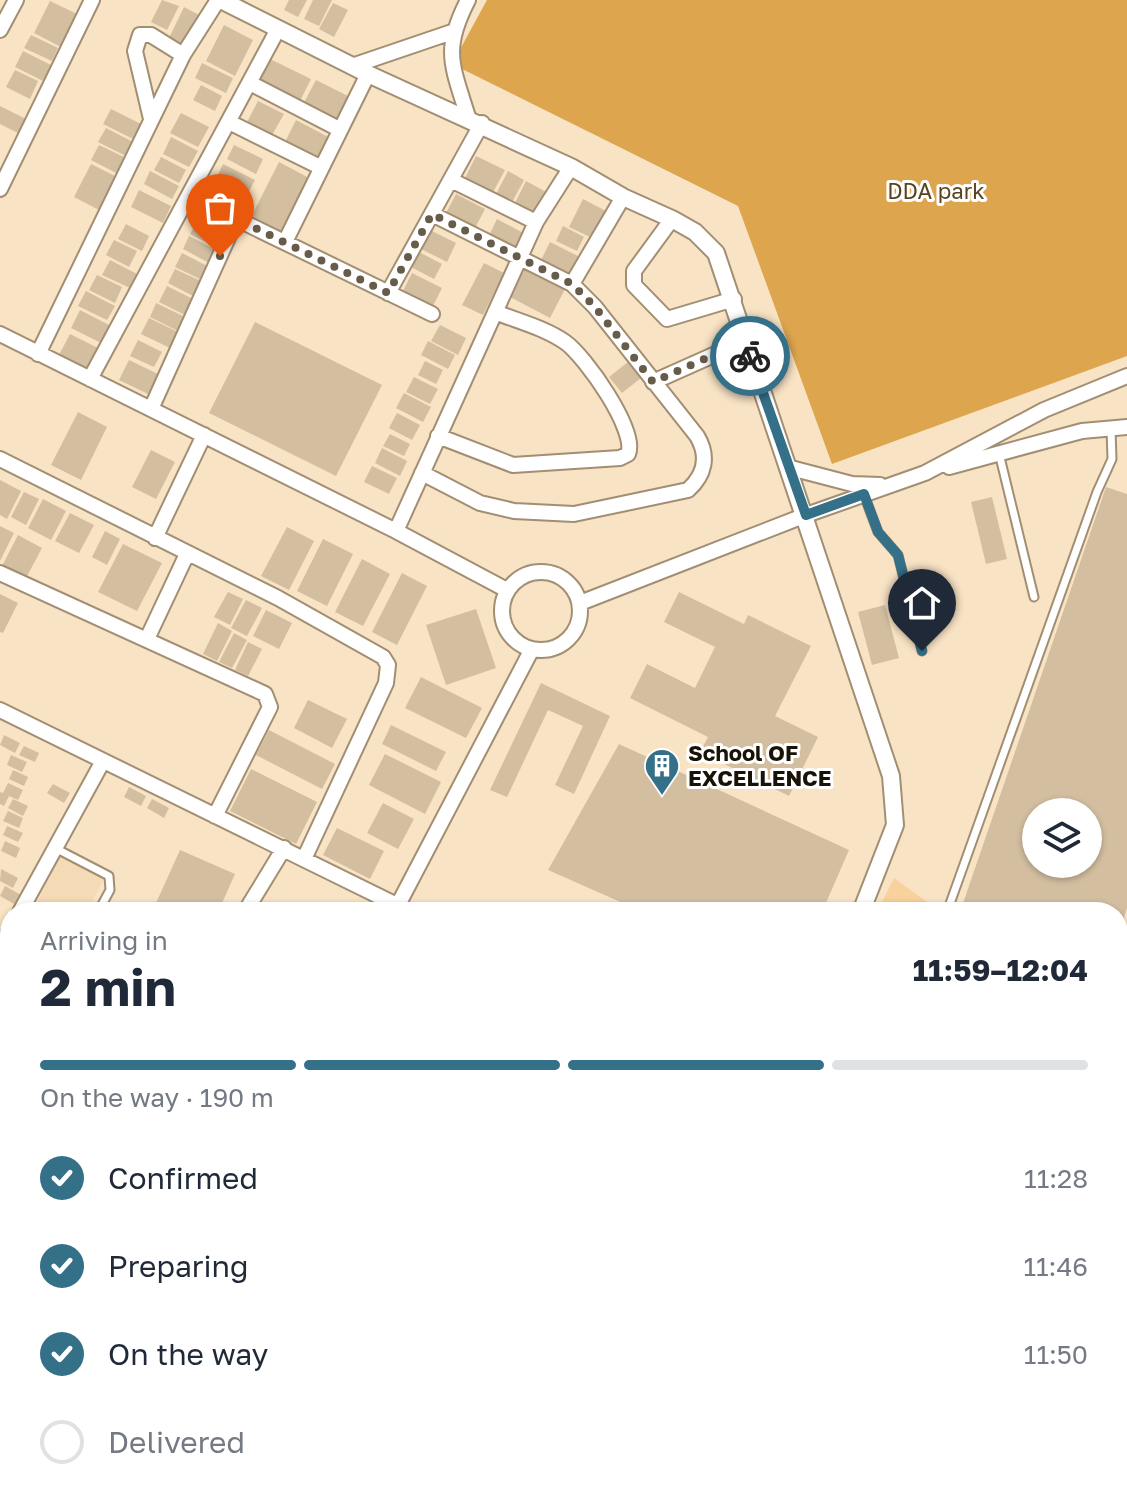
<!DOCTYPE html>
<html lang="en">
<head>
<meta charset="utf-8">
<style>
  body { margin:0; font-family:"Golos Text",sans-serif; background:#f6f6f7; color:#1f2937; height:100vh; display:flex; flex-direction:column; font-size:30px; white-space:nowrap }
  * { box-sizing:border-box; margin:0 }
  p { font-size:26px; color:#747a83 }
  .icon { flex:none; width:44px; height:44px; fill:none; stroke:currentColor; stroke-width:2; stroke-linecap:round; stroke-linejoin:round }
  .map { position:relative; flex:1; overflow:hidden }
  .details { position:absolute; left:0px; top:902px; width:1128px; height:602px; display:flex; flex-direction:column; background:#fff; border-radius:32px 32px 0 0; box-shadow:0 2px 6px #0004 }
  .details>* { flex:none }
  .tools { position:absolute; left:1022px; top:798px; display:grid; gap:16px }
  .tools a { display:grid; place-items:center; width:80px; height:80px; border-radius:50%; background:#fff; box-shadow:0 2px 6px #0004; font-size:40px }
  .pin { position:absolute; display:grid; place-items:center; width:68px; height:68px; color:#fff; margin:-82px -34px; border-radius:50% 50% 50% 0; rotate:-45deg; box-shadow:0 0 8px #0007 }
  .pin .icon { rotate:45deg }
  .courier { position:absolute; display:grid; place-items:center; width:80px; height:80px; margin:-40px; border:6px solid #357089; border-radius:50%; background:#fff; color:#222; box-shadow:0 2px 10px #0007 }
  .overview em { font-style:normal; font-weight:700 }
  .overview div { display:flex; flex-direction:column-reverse }
  .overview { display:flex; align-items:center; justify-content:space-between; height:136px; padding:0 40px }
  h1 { font-size:52px; font-weight:700; line-height:60px }
  .bar { display:grid; grid-template-columns:repeat(4,1fr); gap:12px 8px; align-content:center; height:96px; padding:0 40px }
  .bar i { height:10px; border-radius:6px; background:#e0e1e3 }
  .bar .on { background:#357089 }
  .bar p { grid-column:span 4 }
  ol { padding:0 40px; list-style:none }
  li { display:flex; align-items:center; gap:24px; height:88px }
  li p { margin-inline-start:auto }
  li .icon { padding:8px; border-radius:50%; background:#357089; color:#fff; stroke-width:4 }
  li:last-child { color:#747a83 }
  li i { width:44px; height:44px; border:4px solid #e0e1e3; border-radius:50% }
  .map>svg:first-child { display:block }
  .built { fill:#f4dab5 }
  .green { fill:#f8d29c }
  .forest { fill:#dda54d }
  .building { fill:#d3bea0; fill-rule:evenodd }
  .lines { fill:none; stroke-linecap:round; stroke-linejoin:round }
  .service-casing { stroke:#a28e72; stroke-width:11 }
  .minor-casing { stroke:#a28e72; stroke-width:18 }
  .tertiary-casing { stroke:#a28e72; stroke-width:20 }
  .service { stroke:#fff; stroke-width:7 }
  .minor { stroke:#fff; stroke-width:14 }
  .tertiary { stroke:#fff; stroke-width:16 }
  .done { stroke:#675b4a; stroke-width:8; stroke-dasharray:0 14.4 }
  .route { stroke:#357089; stroke-width:10 }
  .labels { text-anchor:middle; stroke-width:6; stroke-linejoin:round; paint-order:stroke }
  .park-label { font-size:22px; fill:#5b431f; stroke:#fff }
  .poi-label { font-size:22px; font-weight:bold; fill:#191207; stroke:#fff; text-anchor:start }
</style>
</head>
<body>
<div class="map">
<svg width="1127" height="1503" viewBox="0 0 1127 1503">
  <rect width="100%" height="100%" fill="#f9e3c5"/>
  <!-- built -->
  <path class="built" d="M64 849 108 870 87 912H32Z
    M10 956V1323L0 1343V976Z"/>
  <!-- green -->
  <path class="green" d="M894 878 930 904 927 912H877Z
    M1118 1082 1127 1085V1259L1118 1256Z"/>
  <!-- forest -->
  <path class="forest" d="M487 0H1127V356L832 464 738 206 452 64Z"/>
  <!-- building -->
  <path class="building" d="M162 0 179 6 167 30 151 22Z
    M289 0H307L298 17 284 10Z
    M313 0H332L319 26 304 19Z
    M50 1 77 14 61 47 34 33Z
    M333 3 348 10 334 37 319 29Z
    M184 7 201 16 186 46 169 38Z
    M224 25 253 40 235 76 206 61Z
    M31 35 58 48 52 61 24 48Z
    M23 51 53 66 45 82 15 67Z
    M268 58 311 79 299 103 256 81Z
    M202 63 233 78 226 93 195 78Z
    M15 70 38 81 30 99 6 87Z
    M316 80 352 98 338 126 301 108Z
    M201 85 222 96 215 111 193 100Z
    M258 101 284 114 271 137 246 124Z
    M0 106 26 119 18 133 0 124Z
    M111 109 145 126 137 141 103 124Z
    M181 113 209 127 198 147 170 133Z
    M296 120 330 138 318 161 284 144Z
    M106 128 135 143 128 157 98 142Z
    M171 137 198 151 189 167 163 154Z
    M99 145 128 159 120 175 91 160Z
    M234 145 263 159 256 174 227 159Z
    M476 156 505 170 491 196 463 182Z
    M161 157 186 170 179 183 154 170Z
    M279 162 311 179 281 238 249 221Z
    M91 164 119 178 101 211 74 197Z
    M223 164 255 180 246 197 215 181Z
    M150 171 179 186 172 199 144 184Z
    M508 171 524 180 510 206 494 198Z
    M526 181 548 193 536 216 514 205Z
    M139 190 171 206 163 223 131 207Z
    M456 194 485 209 474 230 445 215Z
    M583 199 606 211 592 238 569 227Z
    M198 219 227 233 219 249 190 234Z
    M497 219 527 235 517 256 487 240Z
    M126 224 149 236 142 251 118 239Z
    M563 226 584 237 577 251 556 241Z
    M430 230 456 243 447 262 421 249Z
    M189 236 220 252 213 265 183 249Z
    M114 240 137 251 129 267 106 255Z
    M550 242 578 256 568 275 540 262Z
    M417 251 442 264 434 279 409 266Z
    M182 253 213 269 206 282 175 267Z
    M110 260 137 274 130 288 102 275Z
    M484 263 504 273 483 315 462 305Z
    M175 269 203 282 195 297 168 283Z
    M525 269 565 289 550 318 510 297Z
    M412 273 442 288 433 306 403 291Z
    M97 275 122 287 115 303 89 290Z
    M167 286 195 300 187 316 159 302Z
    M86 291 115 306 107 320 78 306Z
    M156 303 185 317 178 331 150 317Z
    M80 310 109 325 101 343 71 328Z
    M149 318 178 332 170 348 141 334Z
    M255 322 382 385 336 476 209 413Z
    M440 325 466 338 458 355 431 341Z
    M70 334 98 348 87 369 59 355Z
    M138 340 162 352 154 367 130 356Z
    M428 341 455 355 448 369 421 355Z
    M633 358 646 374 622 393 609 377Z
    M129 360 158 374 148 394 119 380Z
    M425 361 443 370 436 384 418 375Z
    M414 377 438 389 430 404 406 392Z
    M404 393 431 407 423 422 396 408Z
    M78 412 107 427 81 480 51 465Z
    M397 413 420 425 412 440 389 428Z
    M390 434 410 444 404 456 383 446Z
    M382 448 407 461 400 476 375 463Z
    M151 450 175 462 156 499 132 487Z
    M372 466 397 478 389 494 364 482Z
    M0 480 21 491 7 519 0 515Z
    M1106 487 1127 494V908L1119 933 1118 912H960ZM1036 812H1088V864H1036Z
    M24 492 39 499 26 525 11 517Z
    M992 497 1007 559 986 564 971 502Z
    M43 499 66 511 51 540 28 528Z
    M70 513 94 525 79 553 55 541Z
    M0 526 14 533 0 561Z
    M287 527 314 541 289 590 261 576Z
    M105 531 120 539 107 565 92 557Z
    M18 535 42 548 26 578 2 566Z
    M323 539 353 554 327 606 297 591Z
    M123 544 162 563 137 611 98 592Z
    M362 559 390 574 363 626 335 612Z
    M402 573 427 586 397 645 372 632Z
    M228 592 243 599 230 625 214 617Z
    M679 592 744 624 748 615 811 646 775 716 818 737 789 796 700 752 708 737 630 698 647 664 695 688 715 647 664 622Z
    M0 594 18 603 3 633 0 632Z
    M246 600 262 608 247 636 231 628Z
    M885 605 899 658 872 665 858 612Z
    M476 609 496 668 446 685 426 625Z
    M266 610 292 623 279 649 253 636Z
    M218 623 232 631 217 661 203 654Z
    M234 633 247 640 232 668 219 662Z
    M248 642 262 649 248 676 235 670Z
    M421 677 482 708 466 738 405 708Z
    M541 683 610 716 574 794 555 785 583 726 548 710 507 797 490 790Z
    M308 700 347 719 332 748 294 728Z
    M391 725 446 752 436 771 382 744Z
    M269 730 335 764 322 789 256 755Z
    M4 735 20 743 15 753 0 745Z
    M619 744 849 850 822 912H643L548 870Z
    M24 746 39 753 35 762 19 755Z
    M385 754 441 782 425 814 369 785Z
    M11 755 27 762 22 772 7 765Z
    M251 769 317 802 296 844 230 811Z
    M13 770 28 777 24 786 9 779Z
    M8 783 23 790 18 800 9 796 4 806 0 804V792L3 793Z
    M53 784 70 793 64 803 47 793Z
    M129 787 146 796 141 806 124 797Z
    M13 799 28 806 23 816 8 808Z
    M152 799 169 808 164 818 147 808Z
    M383 803 414 819 398 849 367 833Z
    M8 811 23 818 19 828 3 821Z
    M7 826 23 833 18 842 3 835Z
    M337 828 384 851 370 879 323 855Z
    M5 841 20 848 16 858 1 851Z
    M180 850 235 874 218 912H152Z
    M1 869 18 878 13 888 0 881Z
    M5 886 21 895 16 905 0 896Z
    M1118 942 1127 945V1047L1118 1044Z
    M10 1345V1382L0 1378V1365Z
    M0 1481 10 1485V1494H16L12 1503H0Z
    M495 1494H535L531 1503H490Z
    M578 1494H585L605 1503H574Z
    M901 1494H934L930 1503H921Z"/>
  <g class="lines">
    <defs>
      <path id="service" d="M999 453 1034 597
        M864 495 878 532 898 555 922 651
        M55 848 109 876 110 890 98 912
        M947 912 1097 492 1112 459 1111 430"/>
      <path id="minor" d="M0 30 16 0
        M352 66 452 32
        M250 83 339 129
        M468 117C452 65 442 50 468 0
        M151 119 135 51 140 35H151L183 55
        M229 122 320 167
        M451 180 536 222
        M0 189 92 0
        M672 219 634 271V285L667 319 734 299
        M285 242 368 74
        M572 284 623 197
        M388 293 482 123
        M0 334 396 531 507 590
        M38 354 183 55 218 0
        M90 379 278 29
        M653 382 745 341
        M151 409 231 231 238 223H245L432 314
        M438 436 513 465 620 458 628 454C638 431 585 356 565 342 545 328 518 321 495 312
        M0 459 278 598 383 657 388 665 386 683 304 859
        M787 467 852 484 880 485
        M949 467 1082 431 1127 427
        M422 473 480 503 514 511 574 514 688 490C705 475 709 456 697 436L595 307 572 284 432 214
        M396 531 536 222 571 167
        M155 538 204 435
        M502 611a39 39 0 1 1 78 0a39 39 0 1 1-78 0Z
        M0 573 265 694 270 707 215 816
        M580 603 806 515 925 473 1044 410 1127 376
        M147 639 187 554
        M0 710 411 912
        M398 905 532 649
        M20 912 103 761
        M245 912 284 848
        M0 949 10 930
        M0 1232 10 1238
        M0 1358 10 1337
        M1118 1478 1127 1482
        M227 1494 244 1503
        M405 1494 418 1503
        M706 1494 724 1503
        M836 1494 854 1503
        M132 1503 136 1494
        M214 1503 219 1494
        M278 1503 282 1494
        M339 1503 344 1494
        M627 1503 631 1494
        M884 1503 888 1494
        M965 1503 969 1494"/>
      <path id="tertiary" d="M221 0 368 74 571 167 623 197 672 219 695 232 716 253 891 776 895 825 861 912
        M0 1458 10 1462
        M70 1494 87 1503
        M566 1503 570 1494"/>
    </defs>
    <!-- service casing -->
    <use href="#service" class="service-casing"/>
    <!-- minor casing -->
    <use href="#minor" class="minor-casing"/>
    <!-- tertiary casing -->
    <use href="#tertiary" class="tertiary-casing"/>
    <!-- service -->
    <use href="#service" class="service"/>
    <!-- minor -->
    <use href="#minor" class="minor"/>
    <!-- tertiary -->
    <use href="#tertiary" class="tertiary"/>
  </g>
  <g class="lines">
    <!-- done -->
    <path class="done" d="M220 256 234 226 245 223 388 293 432 214 572 284 595 307 653 382 745 341 750 356"/>
    <!-- route -->
    <path class="route" d="M750 356 806 515 864 494 878 532 898 555 922 651"/>
  </g>
  <!-- icons -->
  <defs>
    <symbol id="building-pin" viewBox="-11 -11 22 30"><path d="M0 17L-7.5 6A9.5 9.5 0 1 1 7.5 6Z" fill="#357089" stroke="#fff"/><path d="M-4-6H4V6H1V3H-1V6H-4ZM-2.5-4.3h1.7v1.8h-1.7ZM.8-4.3h1.7v1.8H.8ZM-2.5-1h1.7V.8h-1.7ZM.8-1h1.7V.8H.8Z" fill="#fff"/></symbol>
  </defs>
  <g fill-rule="evenodd">
    <use href="#building-pin" x="642" y="746" width="40" height="54"/>
  </g>
  <g class="labels">
    <!-- park labels -->
    <g class="park-label">
      <text x="936" y="199">DDA park</text>
    </g>
    <!-- poi labels -->
    <g class="poi-label">
      <text x="688" y="761">School OF<tspan x="688" dy="25">EXCELLENCE</tspan></text>
    </g>
  </g>
</svg>
<div class="tools">
<a><svg class="icon" aria-label="layers" viewBox="0 0 24 24"><path d="M12 4l9 5-9 5-9-5zM3 14l9 5 9-5"/></svg></a>
</div>
<div class="pin" style="left:220px;top:256px;background:#ea580c"><svg class="icon" aria-label="bag" viewBox="0 0 24 24"><path d="M5 8h14l-1 12H6zM9 8a3 3 0 0 1 6 0"/></svg></div>
<div class="pin" style="left:922px;top:651px;background:#1f2937"><svg class="icon" aria-label="home" viewBox="0 0 24 24"><path d="M3 11l9-7 9 7M6 9v11h12V9"/></svg></div>
<div class="courier" style="left:750px;top:356px"><svg class="icon" aria-label="bike" viewBox="0 0 24 24"><circle cx="6" cy="16" r="4"/><circle cx="18" cy="16" r="4"/><path d="M6 16l4-8h5l3 8M10 8l3 8H6M13 5h3"/></svg></div>
<section class="details">
<div class="overview"><div><h1>2 min</h1><p>Arriving in</p></div><em>11:59–12:04</em></div>
<div class="bar"><i class="on"></i><i class="on"></i><i class="on"></i><i></i><p>On the way · 190 m</p></div>
<ol>
<li><svg class="icon" aria-label="check" viewBox="0 0 24 24"><path d="M5 12l5 5 9-10"/></svg>Confirmed<p>11:28</p></li>
<li><svg class="icon" aria-label="check" viewBox="0 0 24 24"><path d="M5 12l5 5 9-10"/></svg>Preparing<p>11:46</p></li>
<li><svg class="icon" aria-label="check" viewBox="0 0 24 24"><path d="M5 12l5 5 9-10"/></svg>On the way<p>11:50</p></li>
<li><i></i>Delivered</li>
</ol>
</section>
</div>
</body>
</html>
